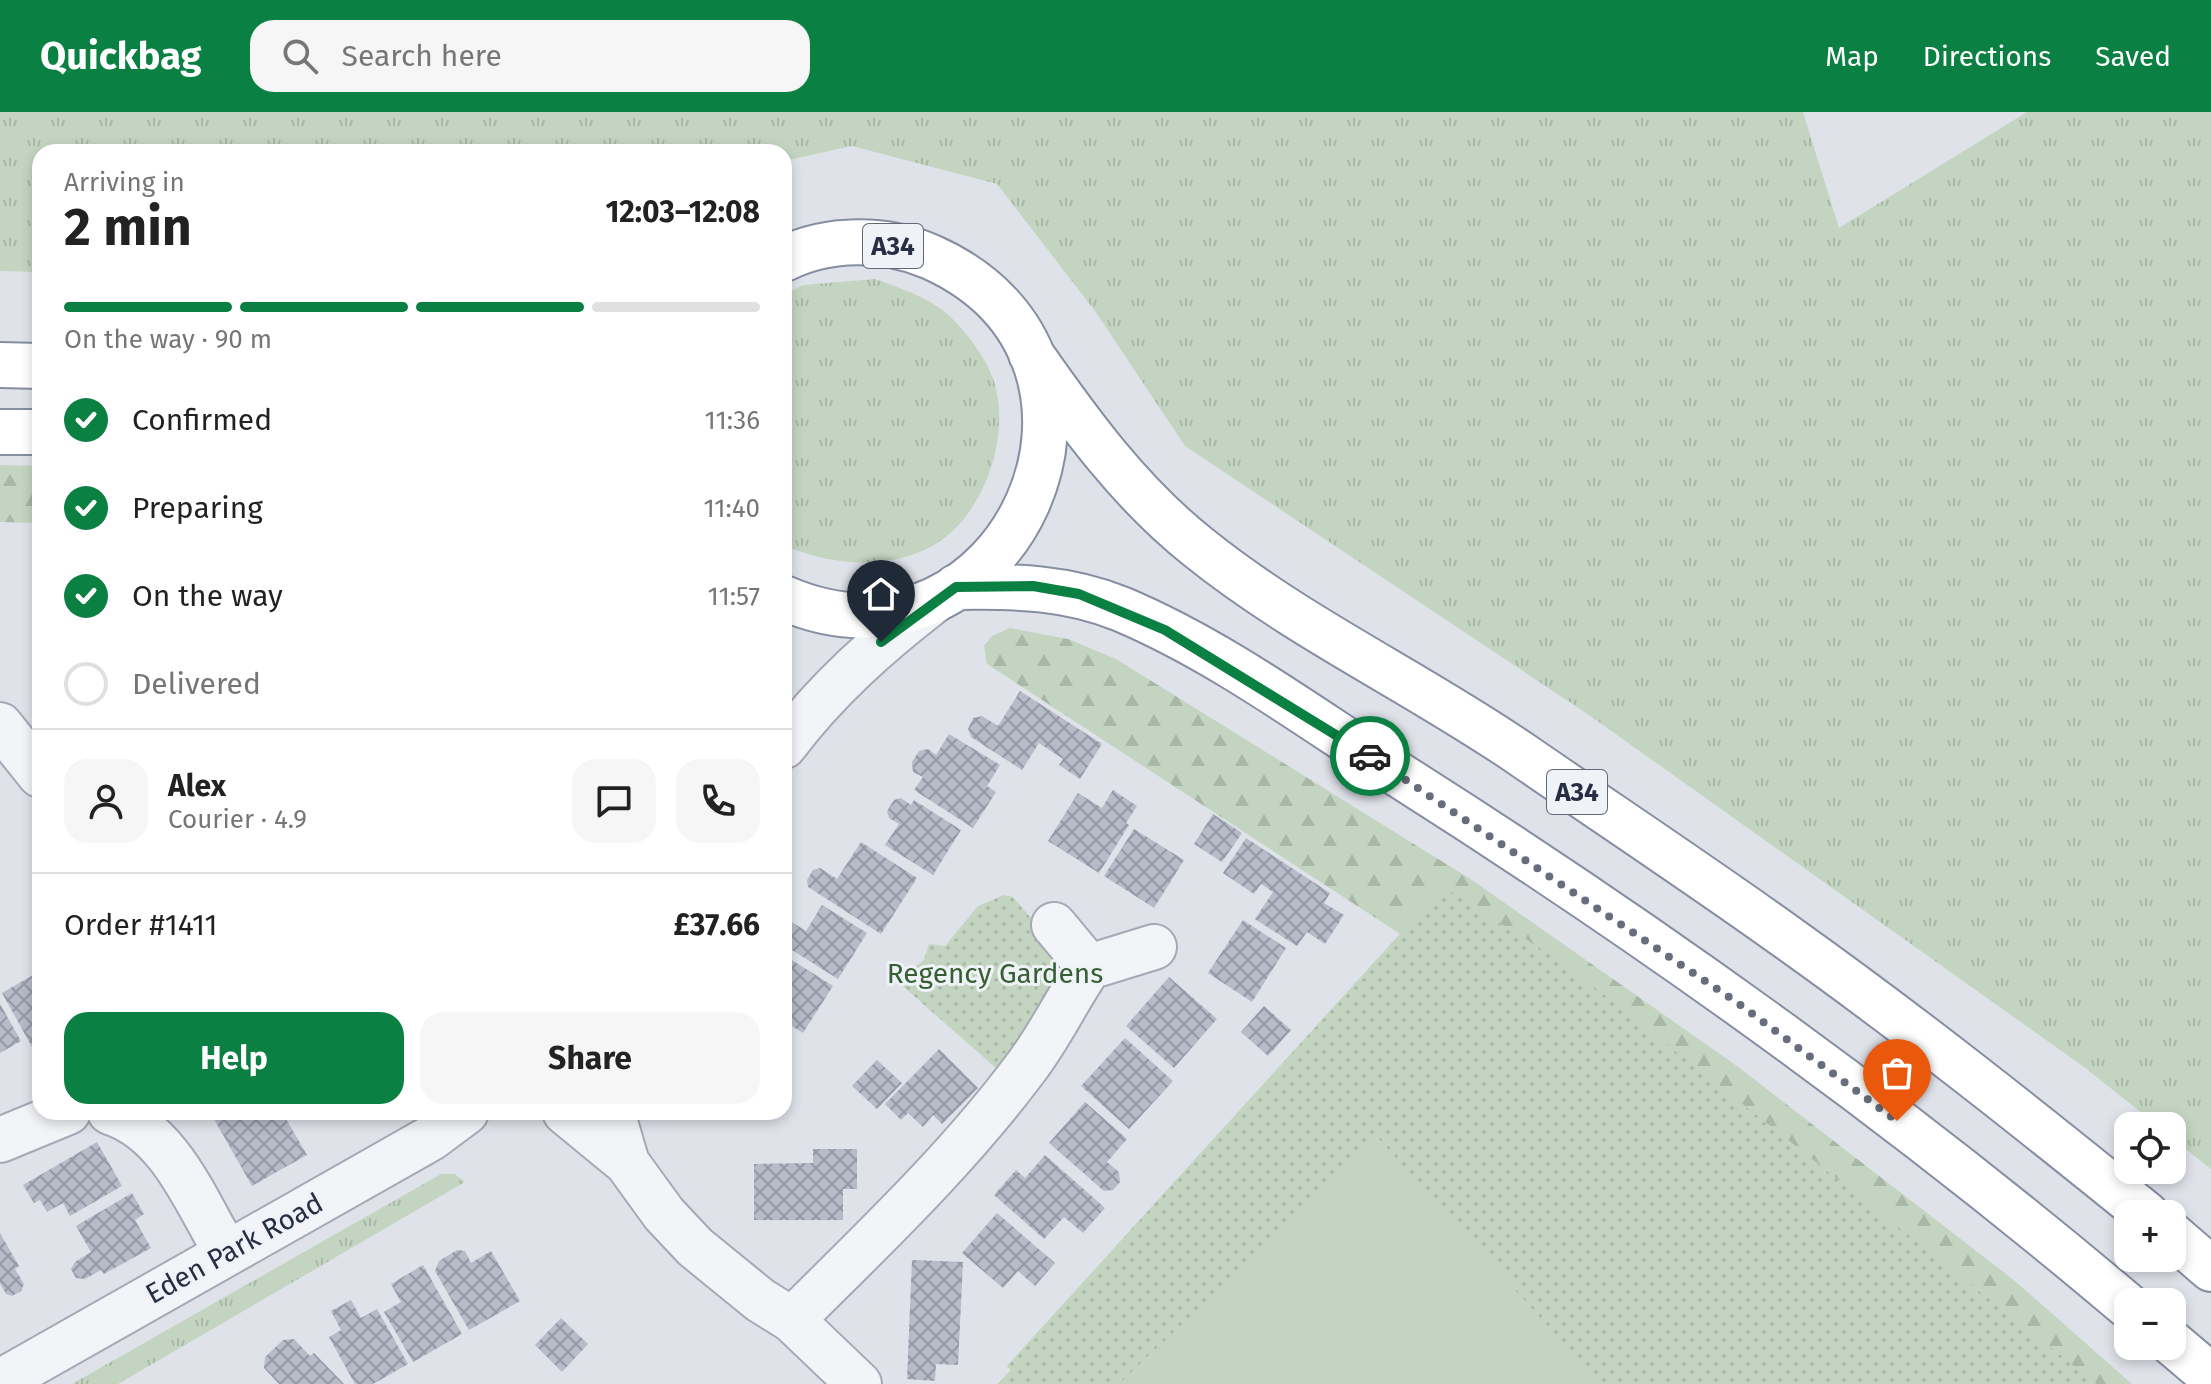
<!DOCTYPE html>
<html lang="en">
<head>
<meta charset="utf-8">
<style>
  body { margin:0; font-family:"Fira Sans",sans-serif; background:#f6f6f6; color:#222; height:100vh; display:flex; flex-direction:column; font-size:30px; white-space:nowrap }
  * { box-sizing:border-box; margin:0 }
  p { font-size:26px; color:#767676 }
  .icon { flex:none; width:44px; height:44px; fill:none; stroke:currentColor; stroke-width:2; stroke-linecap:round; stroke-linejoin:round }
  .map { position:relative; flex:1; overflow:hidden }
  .drawer { position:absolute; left:32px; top:32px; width:760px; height:976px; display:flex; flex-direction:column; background:#fff; border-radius:24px; box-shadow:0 4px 12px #0003 }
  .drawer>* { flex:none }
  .tools { position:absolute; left:2114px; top:1000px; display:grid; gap:16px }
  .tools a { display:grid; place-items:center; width:72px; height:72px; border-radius:16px; background:#fff; box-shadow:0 4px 12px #0003; font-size:40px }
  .pin { position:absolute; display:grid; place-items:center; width:68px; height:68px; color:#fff; margin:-82px -34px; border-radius:50% 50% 50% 0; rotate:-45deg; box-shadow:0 0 8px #0007 }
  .pin .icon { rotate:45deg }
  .courier { position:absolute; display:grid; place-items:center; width:80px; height:80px; margin:-40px; border:6px solid #0b8043; border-radius:50%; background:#fff; color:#222; box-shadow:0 2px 10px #0007 }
  .summary em { font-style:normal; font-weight:700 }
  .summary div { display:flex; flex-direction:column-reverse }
  .summary { display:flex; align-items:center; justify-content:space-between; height:136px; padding:0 32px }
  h1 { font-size:52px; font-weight:700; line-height:60px }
  .bar { display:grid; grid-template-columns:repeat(4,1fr); gap:12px 8px; align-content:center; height:96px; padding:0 32px }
  .bar i { height:10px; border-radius:6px; background:#e0e0e0 }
  .bar .selected { background:#0b8043 }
  .bar p { grid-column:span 4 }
  .line { display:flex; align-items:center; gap:20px; padding:0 32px; border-top:2px solid #e0e0e0 }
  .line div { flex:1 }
  .round { display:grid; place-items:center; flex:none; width:84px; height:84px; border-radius:24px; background:#f6f6f6 }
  ol { padding:0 32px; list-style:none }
  li { display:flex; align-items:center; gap:24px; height:88px }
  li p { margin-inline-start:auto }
  li .icon { padding:8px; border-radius:50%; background:#0b8043; color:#fff; stroke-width:4 }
  li:last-child { color:#767676 }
  li i { width:44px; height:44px; border:4px solid #e0e0e0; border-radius:50% }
  .primary-button { display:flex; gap:16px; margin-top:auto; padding:16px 32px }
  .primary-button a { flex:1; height:92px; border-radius:24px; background:#0b8043; color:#fff; font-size:32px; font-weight:700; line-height:92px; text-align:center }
  .primary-button a+a { background:#f6f6f6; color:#222 }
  header { display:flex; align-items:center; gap:48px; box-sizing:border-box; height:112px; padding:0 40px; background:#0b8043; color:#fff }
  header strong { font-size:38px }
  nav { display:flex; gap:44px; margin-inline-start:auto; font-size:28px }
  .search { width:560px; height:72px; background:#f6f6f6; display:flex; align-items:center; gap:20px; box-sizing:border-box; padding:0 28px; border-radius:24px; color:#767676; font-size:30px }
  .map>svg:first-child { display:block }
  .grass { fill:url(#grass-tufts) }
  .forest { fill:url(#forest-firs) }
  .park { fill:url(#park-dots) }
  .pitch { fill:#c3d5c0 }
  .building { fill:url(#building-cross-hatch) }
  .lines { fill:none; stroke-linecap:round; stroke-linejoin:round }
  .minor-casing { stroke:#a5a8b5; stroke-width:48 }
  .highway-casing { stroke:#868ea2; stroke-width:48 }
  .minor { stroke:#f3f4f8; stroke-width:44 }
  .highway { stroke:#fff; stroke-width:44 }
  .done { stroke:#686d7d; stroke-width:8; stroke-dasharray:0 14.4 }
  .route { stroke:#0b8043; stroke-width:10 }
  .labels { text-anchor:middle; stroke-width:6; stroke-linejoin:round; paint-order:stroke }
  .shield { fill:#eff2f7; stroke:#636979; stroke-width:2 }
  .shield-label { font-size:26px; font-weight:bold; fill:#272e43 }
  .park-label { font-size:28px; fill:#366033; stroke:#eff2f7 }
  .street-label { font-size:28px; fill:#272e43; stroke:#eff2f7 }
</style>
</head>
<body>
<header>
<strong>Quickbag</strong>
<div class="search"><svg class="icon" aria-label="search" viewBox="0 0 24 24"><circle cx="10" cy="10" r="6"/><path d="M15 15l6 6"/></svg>Search here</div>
<nav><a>Map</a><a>Directions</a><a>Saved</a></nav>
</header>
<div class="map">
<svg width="2211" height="1272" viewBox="0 0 2211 1272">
  <defs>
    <pattern id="grass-tufts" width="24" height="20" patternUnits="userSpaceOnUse" patternTransform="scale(2)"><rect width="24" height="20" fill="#c3d5c0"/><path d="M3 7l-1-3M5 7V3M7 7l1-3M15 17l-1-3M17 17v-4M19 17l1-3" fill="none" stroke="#a8b7a6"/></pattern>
    <pattern id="forest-firs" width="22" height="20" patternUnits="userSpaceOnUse" patternTransform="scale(2)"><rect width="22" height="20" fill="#c3d5c0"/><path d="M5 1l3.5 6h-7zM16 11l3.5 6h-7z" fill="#a8b7a6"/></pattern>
    <pattern id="park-dots" width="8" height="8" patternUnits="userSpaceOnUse" patternTransform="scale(2)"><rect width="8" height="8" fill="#c3d5c0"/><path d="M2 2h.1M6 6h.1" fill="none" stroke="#a8b7a6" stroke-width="1.8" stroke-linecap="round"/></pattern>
    <pattern id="building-cross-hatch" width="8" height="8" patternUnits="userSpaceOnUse" patternTransform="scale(2)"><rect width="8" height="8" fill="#b6bbc8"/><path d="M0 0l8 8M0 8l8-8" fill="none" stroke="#9498a4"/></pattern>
  </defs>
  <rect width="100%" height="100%" fill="#e0e2ea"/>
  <!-- grass -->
  <path class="grass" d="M0 0H1803L1839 116 2027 0H2211V1057L2172 1026V1014H2158L2084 955 1586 601 1185 334 1095 199 997 72 852 34 784 49V40H40V160L0 159Z
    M875 167C899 176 926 184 946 201 964 217 983 241 992 264 1013 318 986 401 936 432 891 459 830 454 784 433V183L803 173Z
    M441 1062H455L465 1070 118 1272H72Z"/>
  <!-- forest -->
  <path class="forest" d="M0 353 40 354V411L0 410Z
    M1010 516 1068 527 1116 547 1472 768 1737 954 2015 1169 2132 1272H998L1011 1258 1007 1254 1400 822 987 552 984 534 992 524Z"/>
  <!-- park -->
  <path class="park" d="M1443 775 1564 851 2097 1272H998L1011 1258 1007 1254Z
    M1004 783 1013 785 1035 811 1058 855C1057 877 1012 936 997 957L897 869 924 848 929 832 945 834 978 794Z"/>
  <!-- pitch -->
  <path class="pitch" d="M1378 1026 1600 1272H1121L1120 1271Z"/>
  <!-- building -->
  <path class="building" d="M1020 579 1102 632 1080 667 1059 653 1063 647 1039 631 1022 658 971 625 968 617 973 606 982 604 998 614Z
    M949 622 1000 653 987 674 996 680 973 716 914 678 923 665 913 660 912 650 919 639 928 637 936 643Z
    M1113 678 1137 694 1126 711 1129 713 1099 761 1048 729 1078 681 1102 696Z
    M901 686 911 693 914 688 961 718 933 763 885 733 899 712 889 706 887 699 894 688Z
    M1213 702 1242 721 1222 750 1194 732Z
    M1134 717 1184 748 1154 796 1104 764Z
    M1246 726 1330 781 1324 791 1344 803 1325 832 1307 820 1297 834 1255 807 1273 780 1261 772 1254 782 1223 761Z
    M861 730 917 766 881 822 808 775 807 768 813 758 820 756 837 767Z
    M822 793 867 821 838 867 784 833V811L790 809 806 819Z
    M1243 808 1286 836 1252 890 1208 861Z
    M784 843 833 874 803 921 784 909Z
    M40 859V930L32 935 2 881Z
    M1169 865 1217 907 1174 956 1126 914Z
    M0 892 21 929 0 941Z
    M1264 894 1291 918 1268 944 1241 920Z
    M1125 926 1173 969 1129 1017 1081 974Z
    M939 937 978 976 942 1012 933 1003 923 1015 908 1001 901 1008 885 992Z
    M877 948 902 971 877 997 852 974Z
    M1085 990 1127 1027 1107 1050 1119 1060 1120 1070 1113 1078 1104 1079 1049 1031Z
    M210 1000H282L307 1043 252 1074Z
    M97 1030 122 1074 70 1104 63 1091 47 1100 40 1088 34 1091 23 1073Z
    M813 1037H857V1077H843V1108H754V1052L813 1051Z
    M1045 1043 1105 1096 1083 1121 1064 1105 1044 1127 994 1083 1016 1058 1025 1066Z
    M132 1081 144 1102 135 1108 151 1136 104 1162 101 1158 85 1167 76 1166 71 1157 75 1150 91 1140 76 1114Z
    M997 1101 1055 1151 1035 1174 1018 1159 1003 1176 962 1141Z
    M0 1121 19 1154 15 1157 24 1172 21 1179 12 1184 6 1182 0 1171Z
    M457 1138 465 1139 471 1151 491 1139 520 1189 469 1218 435 1159 439 1149Z
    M912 1148 963 1150 958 1253 936 1252 935 1269 907 1267Z
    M423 1153 462 1222 413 1250 384 1200 401 1190 391 1172Z
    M351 1188 361 1206 377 1197 408 1252 373 1272H355L329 1225 341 1218 331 1199Z
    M561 1206 588 1232 562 1260 535 1233Z
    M294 1227 310 1244 314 1241 344 1272H279L264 1256 265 1245 283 1228Z"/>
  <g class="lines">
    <defs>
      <path id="minor" d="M0 613 40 663
        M784 634C827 577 879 531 935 488
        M1054 813 1089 855 1154 835
        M110 1000C170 1019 196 1090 226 1140
        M565 1000 627 1051
        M612 1000 627 1051 664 1102 695 1135 760 1188 792 1208 859 1272
        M0 1028 68 1000
        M792 1208C872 1128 956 1049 1024 958 1049 926 1066 889 1089 855
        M0 1270 431 1026 466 1000"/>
      <path id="highway" d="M784 147C828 125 886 125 931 145 1161 248 1008 583 784 486
        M1031 242C1080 312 1130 381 1198 435 1297 515 1416 570 1521 642 1611 704 1702 764 1791 828 1913 915 2030 1008 2146 1102
        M0 253 40 254
        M0 320H40
        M956 475C1014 474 1067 475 1121 497 1221 539 1313 608 1404 666 1656 826 1900 1001 2128 1194
        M2172 1123 2211 1157
        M2172 1231 2211 1264"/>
    </defs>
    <!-- minor casing -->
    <use href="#minor" class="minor-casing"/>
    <!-- highway casing -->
    <use href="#highway" class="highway-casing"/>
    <!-- minor -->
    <use href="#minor" class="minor"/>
    <!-- highway -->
    <use href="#highway" class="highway"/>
  </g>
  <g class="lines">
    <!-- done -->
    <path class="done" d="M1370 644 1735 889 1897 1009"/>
    <!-- route -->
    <path class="route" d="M881 530 956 475 1033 474 1079 482 1165 518 1370 644"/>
  </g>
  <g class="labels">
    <!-- shield labels -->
    <g class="shield">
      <rect x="863" y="112" width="60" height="44" rx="6"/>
      <rect x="1547" y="658" width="60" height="44" rx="6"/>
    </g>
    <g class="shield-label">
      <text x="893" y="143">A34</text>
      <text x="1577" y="689">A34</text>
    </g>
    <!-- park labels -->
    <g class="park-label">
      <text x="995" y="871">Regency Gardens</text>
    </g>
    <!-- street labels -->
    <g class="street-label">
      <text transform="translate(234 1136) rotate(-29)" y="10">Eden Park Road</text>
    </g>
  </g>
</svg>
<div class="tools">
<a><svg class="icon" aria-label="locate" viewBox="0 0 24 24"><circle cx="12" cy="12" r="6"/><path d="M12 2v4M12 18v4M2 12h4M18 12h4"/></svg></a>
<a>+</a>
<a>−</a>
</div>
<div class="pin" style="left:1897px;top:1009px;background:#ea580c"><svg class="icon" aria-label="bag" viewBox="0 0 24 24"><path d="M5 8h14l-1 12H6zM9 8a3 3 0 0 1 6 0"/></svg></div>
<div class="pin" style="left:881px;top:530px;background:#1f2937"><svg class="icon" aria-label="home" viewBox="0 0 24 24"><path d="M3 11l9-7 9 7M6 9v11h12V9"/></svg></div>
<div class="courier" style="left:1370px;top:644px"><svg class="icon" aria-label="car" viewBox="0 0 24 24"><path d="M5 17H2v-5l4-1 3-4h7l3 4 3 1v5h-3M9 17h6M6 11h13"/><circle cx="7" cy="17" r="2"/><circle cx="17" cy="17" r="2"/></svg></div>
<section class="drawer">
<div class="summary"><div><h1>2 min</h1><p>Arriving in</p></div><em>12:03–12:08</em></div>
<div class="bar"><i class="selected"></i><i class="selected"></i><i class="selected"></i><i></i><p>On the way · 90 m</p></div>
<ol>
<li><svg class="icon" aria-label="check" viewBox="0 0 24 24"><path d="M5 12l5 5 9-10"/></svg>Confirmed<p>11:36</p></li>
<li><svg class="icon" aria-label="check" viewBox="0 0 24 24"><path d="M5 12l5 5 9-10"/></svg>Preparing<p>11:40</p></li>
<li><svg class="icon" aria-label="check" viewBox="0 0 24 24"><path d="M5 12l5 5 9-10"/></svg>On the way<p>11:57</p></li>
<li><i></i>Delivered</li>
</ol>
<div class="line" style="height:144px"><a class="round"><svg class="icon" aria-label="person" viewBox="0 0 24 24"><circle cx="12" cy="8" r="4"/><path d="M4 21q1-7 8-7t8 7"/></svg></a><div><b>Alex</b><p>Courier · 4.9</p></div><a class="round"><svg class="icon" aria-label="chat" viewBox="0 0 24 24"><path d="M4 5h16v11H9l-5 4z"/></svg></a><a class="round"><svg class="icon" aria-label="phone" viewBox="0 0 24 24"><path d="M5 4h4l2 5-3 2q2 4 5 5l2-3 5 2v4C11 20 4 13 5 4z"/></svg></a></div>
<div class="line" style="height:104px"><div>Order #1411</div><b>£37.66</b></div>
<div class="primary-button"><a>Help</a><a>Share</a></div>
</section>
</div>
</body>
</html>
